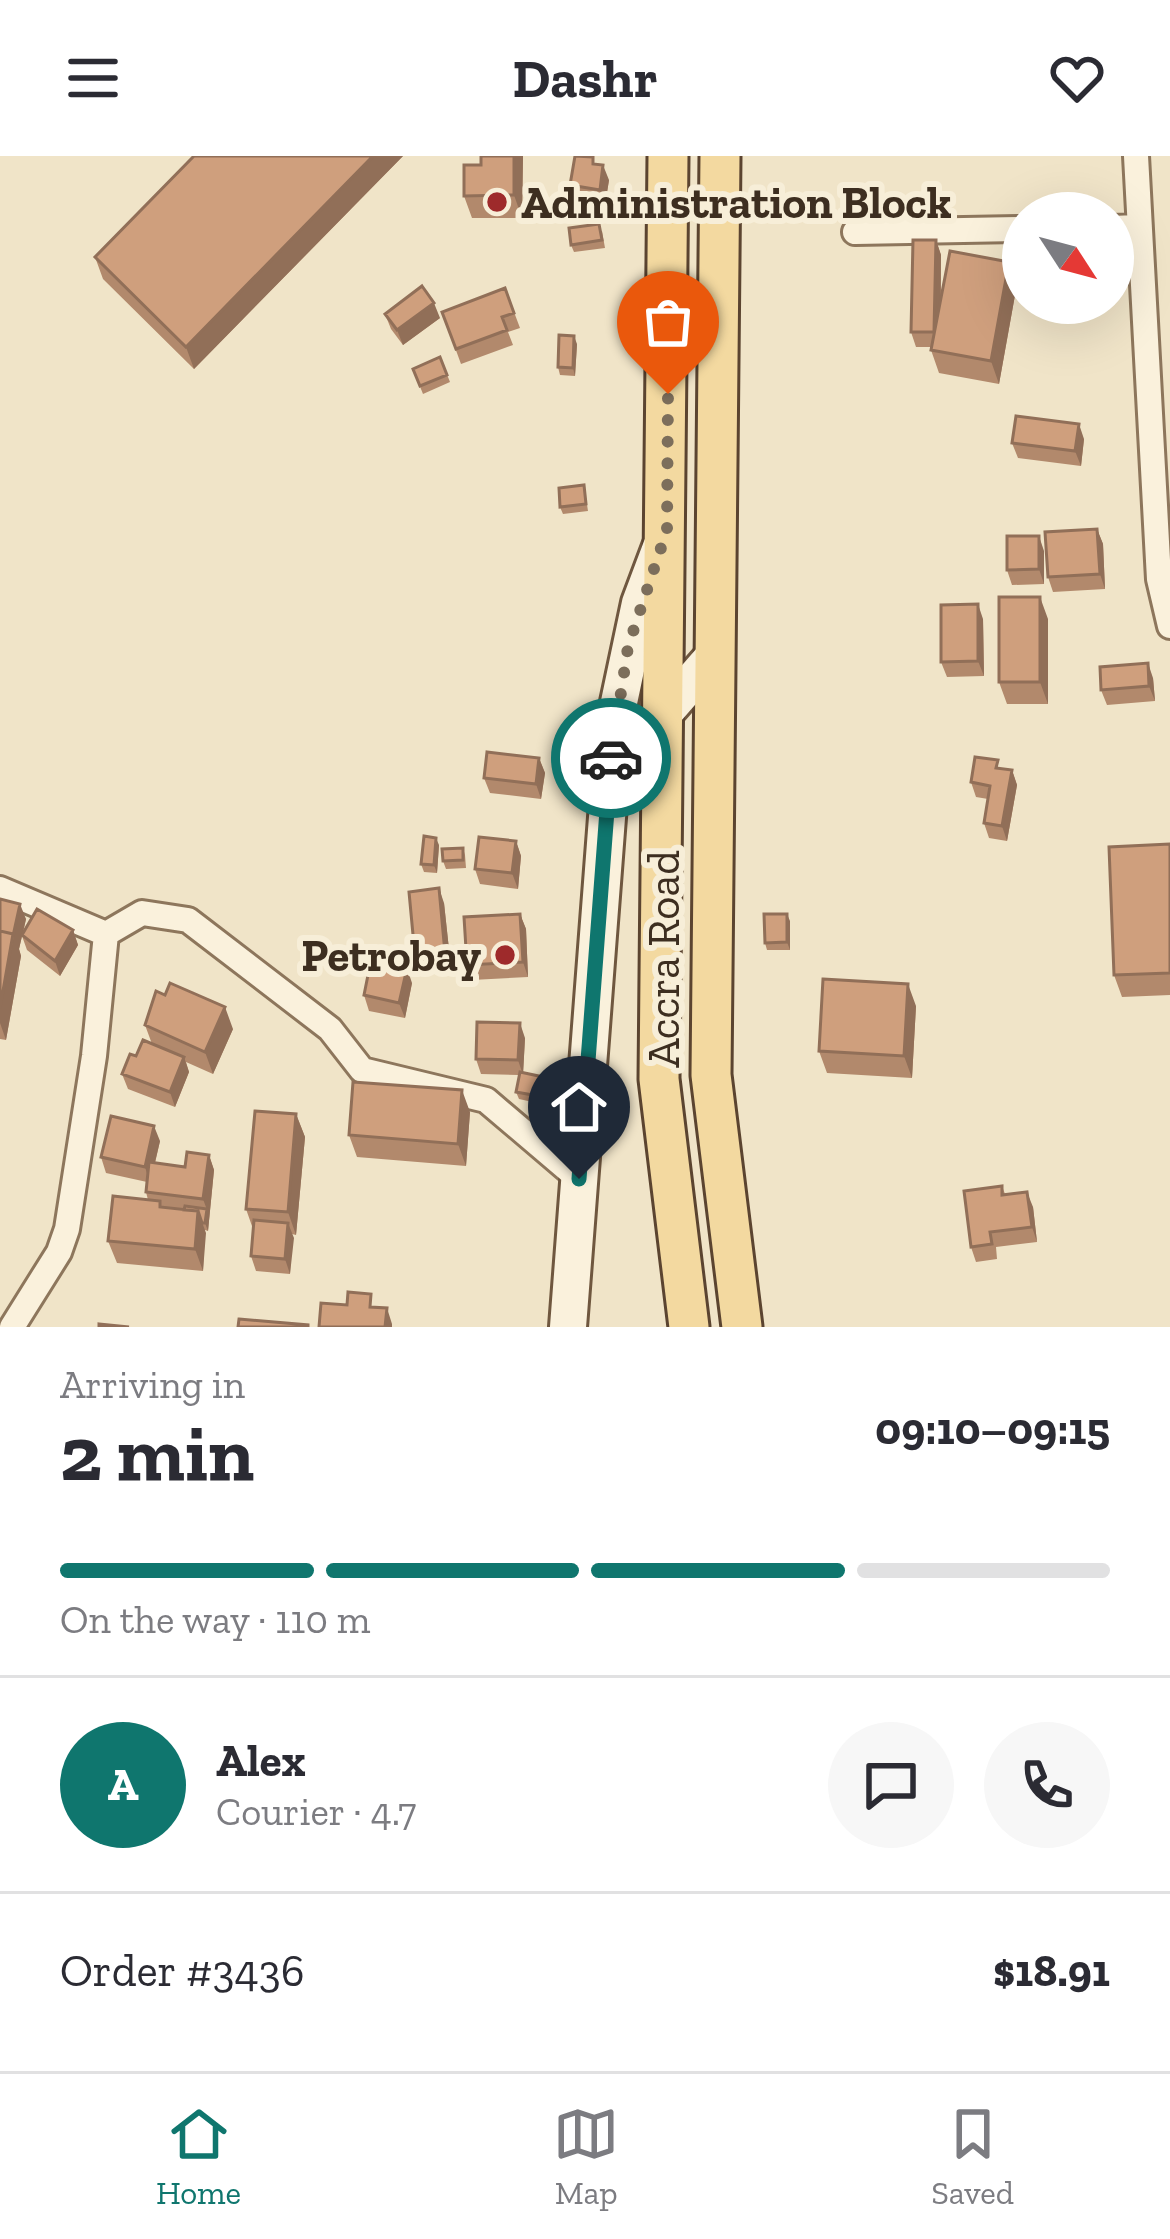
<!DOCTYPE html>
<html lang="en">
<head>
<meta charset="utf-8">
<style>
  body { margin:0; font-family:"Zilla Slab",serif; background:#f7f7f7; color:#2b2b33; height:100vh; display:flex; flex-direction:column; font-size:45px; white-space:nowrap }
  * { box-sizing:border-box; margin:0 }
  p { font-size:39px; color:#7c7c81 }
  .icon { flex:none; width:66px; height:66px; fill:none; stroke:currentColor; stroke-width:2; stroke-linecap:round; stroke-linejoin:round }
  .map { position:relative; height:1171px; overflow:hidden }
  .drawer { display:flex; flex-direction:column; background:#fff; flex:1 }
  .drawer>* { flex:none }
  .needle { width:78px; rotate:126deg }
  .fabs { position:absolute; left:1002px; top:36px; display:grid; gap:24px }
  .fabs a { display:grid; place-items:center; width:132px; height:132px; border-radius:50%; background:#fff; box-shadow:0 12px 48px #0002; font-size:60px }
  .pin { position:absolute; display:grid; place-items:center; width:102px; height:102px; color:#fff; margin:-123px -51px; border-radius:50% 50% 50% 0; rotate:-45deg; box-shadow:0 0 12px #0007 }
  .pin .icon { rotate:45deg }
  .courier { position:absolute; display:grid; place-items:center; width:120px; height:120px; margin:-60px; border:9px solid #0f766e; border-radius:50%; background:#fff; color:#222; box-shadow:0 3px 15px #0007 }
  .overview em { font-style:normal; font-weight:700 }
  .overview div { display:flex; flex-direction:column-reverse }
  .overview { display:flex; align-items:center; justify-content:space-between; height:204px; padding:0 60px }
  h1 { font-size:78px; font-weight:700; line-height:90px }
  .bar { display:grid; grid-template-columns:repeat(4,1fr); gap:18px 12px; align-content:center; height:144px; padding:0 60px }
  .bar i { height:15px; border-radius:9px; background:#e1e1e2 }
  .bar .selected { background:#0f766e }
  .bar p { grid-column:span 4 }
  .line { display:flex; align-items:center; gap:30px; padding:0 60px; border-top:3px solid #e1e1e2 }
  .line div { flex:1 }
  .round { display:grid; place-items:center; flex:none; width:126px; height:126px; border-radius:63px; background:#f7f7f7 }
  header { display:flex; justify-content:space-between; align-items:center; height:156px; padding:0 60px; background:#fff; font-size:54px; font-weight:700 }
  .tabs { display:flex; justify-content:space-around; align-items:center; height:168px; border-top:3px solid #e1e1e2; background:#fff; font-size:33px; color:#7c7c81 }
  .tabs a { display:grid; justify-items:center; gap:6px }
  .tabs .selected { color:#0f766e }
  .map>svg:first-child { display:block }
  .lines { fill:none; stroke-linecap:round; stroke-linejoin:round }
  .street-casing { stroke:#8d765c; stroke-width:30 }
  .secondary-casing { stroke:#6f573f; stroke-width:42 }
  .primary-casing { stroke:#5b4430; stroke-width:45 }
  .street { stroke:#faf1dc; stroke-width:24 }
  .secondary { stroke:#faf1dc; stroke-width:36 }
  .primary { stroke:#f3d9a0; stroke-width:39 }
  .wall { fill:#b2896c }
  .shaded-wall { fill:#916f58 }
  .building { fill:#cf9f7d; stroke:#916f58; stroke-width:3 }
  .done { stroke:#7c6e5b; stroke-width:12; stroke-dasharray:0 21.6 }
  .route { stroke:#0f766e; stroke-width:15 }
  .poi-dot { fill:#9e2a2b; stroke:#f7eed8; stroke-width:4.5 }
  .labels { text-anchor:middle; stroke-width:12; stroke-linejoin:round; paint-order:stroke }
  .poi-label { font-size:45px; font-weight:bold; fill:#3d2e20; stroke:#f7eed8; text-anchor:start }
  .street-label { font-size:45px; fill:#3d2e20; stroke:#f7eed8 }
</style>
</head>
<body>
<header><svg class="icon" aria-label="menu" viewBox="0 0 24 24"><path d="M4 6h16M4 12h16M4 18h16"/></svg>Dashr<svg class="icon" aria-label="heart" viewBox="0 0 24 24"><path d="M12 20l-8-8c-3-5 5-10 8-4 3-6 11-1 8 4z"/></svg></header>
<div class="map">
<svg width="1170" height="1171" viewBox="0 0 1170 1171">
  <rect width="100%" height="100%" fill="#f0e4c8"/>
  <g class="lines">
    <defs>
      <path id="street" d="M1136 0 1159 423 1170 470
        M1113 72 1137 71
        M855 76 1023 73
        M0 733 106 778
        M106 778 142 757 188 764 330 873 362 914 486 944 579 1023
        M12 1171 59 1096 67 1073 94 900 106 778"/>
      <path id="secondary" d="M612 642 665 556 713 501
        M568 1171 614 570 640 447 661 391"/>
      <path id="primary" d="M668 0 659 923 689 1171
        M720 0 711 919 742 1171"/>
    </defs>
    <!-- street casing -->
    <use href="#street" class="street-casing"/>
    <!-- secondary casing -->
    <use href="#secondary" class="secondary-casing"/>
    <!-- primary casing -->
    <use href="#primary" class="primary-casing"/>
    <!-- street -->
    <use href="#street" class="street"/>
    <!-- secondary -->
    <use href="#secondary" class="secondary"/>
    <!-- primary -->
    <use href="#primary" class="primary"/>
  </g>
  <!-- wall -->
  <path class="wall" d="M194 0H403L194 213 103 123 95 101Z
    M523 0 522 62H472L464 40 481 9Z
    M609 24 605 49 576 44 570 29Z
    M602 75 605 92 574 96 571 89Z
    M936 84 941 99V143L1009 106 1017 128 999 228 939 217 931 194V191H916L911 176Z
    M505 132 520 172 508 176 513 189 461 208 442 156Z
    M385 158 440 162 403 189 391 173Z
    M577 188 575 220 560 219 558 211Z
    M440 201 450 226 423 238 413 213Z
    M1084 283 1081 310 1018 302 1012 287Z
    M584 329 588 355 563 358 560 351Z
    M1097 373 1103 388 1105 433 1053 436 1048 421Z
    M1044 395V428L1012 429 1007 414Z
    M983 463 984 520 947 521 941 506Z
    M1048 463V548H1007L999 526Z
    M1153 522 1155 545 1107 549 1101 534Z
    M539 602 545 617 541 643 490 637 484 622Z
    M1001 612 1012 614 1017 629 1007 685 989 682 984 667 988 643 976 641 971 626Z
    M516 685 521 700 518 733 480 728 475 713Z
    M1170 688V839L1122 841 1114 819Z
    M439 689 437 717 424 716 421 708Z
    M463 692 465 699 466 712 446 713 443 705Z
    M0 743 26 763 23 777 73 774 78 789 60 820 27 794 22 780 19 793 21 800 6 884 0 883Z
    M444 747 451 812 421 815 415 800Z
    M520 758 526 773 528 821 472 824 467 809Z
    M790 765V794H767L765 787Z
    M412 827 405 862 369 855 364 839Z
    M916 850 912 922 827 917 819 895Z
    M145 869 233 873 213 918 186 906 189 916 175 951 128 933 122 918 136 900 152 888Z
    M525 882 523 917 550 929 546 949 519 943 516 936 519 919 481 918 476 903Z
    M470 956 466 1010 357 1001 349 979Z
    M296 958 305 981 296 1079 292 1078 290 1118 256 1115 251 1100 253 1073 246 1053Z
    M160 985 155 1007 185 1011 209 999 214 1014 208 1075 205 1074 203 1115 117 1107 108 1085 148 1044 146 1036 147 1026 106 1017 101 1001Z
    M1002 1030 1005 1038 1033 1051 1037 1086 996 1091 997 1103 976 1106 971 1091Z"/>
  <!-- shaded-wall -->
  <path class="shaded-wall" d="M373 0H403L194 213 186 191Z
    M514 0H523L522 62 514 39Z
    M603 9 609 24 605 49 600 34Z
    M936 84 941 99 940 191 934 176Z
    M1009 106 1017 128 999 228 991 205Z
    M434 147 440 162 403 189 397 174Z
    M574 180 577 188 575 220 573 212Z
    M1079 268 1084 283 1081 310 1075 295Z
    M1097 373 1103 388 1105 433 1100 418Z
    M1039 380 1044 395V428L1039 413Z
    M1040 441 1048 463V548L1040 526Z
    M978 448 983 463 984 520 978 505Z
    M1148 507 1153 522 1155 545 1149 530Z
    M539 602 545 617 541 643 536 628Z
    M1012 614 1017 629 1007 685 1002 670Z
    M436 682 439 689 437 717 434 709Z
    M516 685 521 700 518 733 512 717Z
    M439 732 444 747 451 812 445 797Z
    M20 748 26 763 19 793 21 800 6 884 0 867V852Z
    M520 758 526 773 528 821 523 806Z
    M787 758 790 765V794L787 786Z
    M73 774 78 789 60 820 55 805Z
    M407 812 412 827 405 862 399 847Z
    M908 828 916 850 912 922 904 900Z
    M225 851 233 873 213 918 205 896Z
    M520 867 525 882 523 919 518 904Z
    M184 901 189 916 175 951 170 936Z
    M548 922 550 929 546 949 544 941Z
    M462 934 470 956 466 1010 458 988Z
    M296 958 305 981 296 1079 288 1056Z
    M154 970 160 985 150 1027 145 1011Z
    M209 999 214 1014 208 1075 205 1067 207 1054 203 1043Z
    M1027 1036 1033 1051 1037 1086 1032 1071Z
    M198 1055 206 1077 203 1115 195 1093Z
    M288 1067 294 1082 290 1118 285 1103Z
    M387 1152 392 1168V1171H385Z"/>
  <!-- building -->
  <path class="building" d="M194 0H373L186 191 95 101Z
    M481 0H514V39L464 40V9H481Z
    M575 0 593 1V8L603 9 600 34 570 29Z
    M599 68 602 84 571 89 569 72Z
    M913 84H936L934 176H911Z
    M950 95 1009 106 991 205 931 194Z
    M422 130 434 147 397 174 385 158Z
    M505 132 514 157 502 161 507 174 456 193 442 156Z
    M559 179 574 180 573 212 558 211Z
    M440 201 447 219 420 230 413 213Z
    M1016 260 1079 268 1075 295 1012 287Z
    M584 329 586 348 560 351 559 332Z
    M1097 373 1100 418 1048 421 1045 376Z
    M1007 380H1039V413L1007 414Z
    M999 441H1040V526H999Z
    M978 448V505L941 506V449Z
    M1148 507 1149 530 1101 534 1100 511Z
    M487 596 539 602 536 628 484 622Z
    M975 601 998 604 996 612 1012 614 1002 670 984 667 990 630 971 626Z
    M424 680 436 682 434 709 421 708Z
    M479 681 516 685 512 717 475 713Z
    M1170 688V817L1114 819 1109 691Z
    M463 692V704L443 705 442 693Z
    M439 732 445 797 415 800 409 736Z
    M0 743 20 748 13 780V778L0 775Z
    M37 753 73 774 55 805 22 779Z
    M520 758 523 806 467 809 464 761Z
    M764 758H787V786L765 787Z
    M0 775 13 778 0 852Z
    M371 804 407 812 399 847 364 839Z
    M823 823 908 828 904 900 819 895Z
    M170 827 225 851 205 896 145 869 156 835 165 839Z
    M477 866 520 867 518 904 476 903Z
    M143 884 184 901 170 936 122 918 130 898 136 900Z
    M520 916 548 922 544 941 516 936Z
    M353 926 462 934 458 988 349 979Z
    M255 955 296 958 288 1056 246 1053Z
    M111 960 154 970 145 1011 101 1001Z
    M187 996 209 999 203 1043 146 1036 149 1006 185 1011Z
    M1002 1030V1039L1027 1036 1032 1071 990 1076 992 1088 971 1091 964 1035Z
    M113 1040 160 1045V1051L198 1055 195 1093 108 1085Z
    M185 1050 207 1053 205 1067H202L198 1055 184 1054Z
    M254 1064 288 1067 285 1103 251 1100Z
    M348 1136 371 1138 370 1151 387 1152 385 1171H319L321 1147 347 1149Z
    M239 1163 308 1169V1171H238Z
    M99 1168 129 1171H99Z"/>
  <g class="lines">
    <!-- done -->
    <path class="done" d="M611 602 628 491 667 374 668 238"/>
    <!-- route -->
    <path class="route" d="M579 1023 611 602"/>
  </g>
  <!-- markers -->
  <g class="poi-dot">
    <circle cx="497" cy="46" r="12"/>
    <circle cx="505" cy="799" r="12"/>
  </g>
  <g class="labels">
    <!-- poi labels -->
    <g class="poi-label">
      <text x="521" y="62">Administration Block</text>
      <text x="481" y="815" text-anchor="end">Petrobay</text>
    </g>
    <!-- street labels -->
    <g class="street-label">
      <text transform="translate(663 803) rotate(-90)" y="16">Accra Road</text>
    </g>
  </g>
</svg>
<div class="fabs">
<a><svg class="needle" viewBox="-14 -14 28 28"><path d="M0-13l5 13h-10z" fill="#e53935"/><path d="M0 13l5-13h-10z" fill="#7c7c81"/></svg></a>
</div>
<div class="pin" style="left:668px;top:238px;background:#ea580c"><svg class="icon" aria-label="bag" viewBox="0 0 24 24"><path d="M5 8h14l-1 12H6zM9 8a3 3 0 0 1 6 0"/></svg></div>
<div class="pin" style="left:579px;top:1023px;background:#1f2937"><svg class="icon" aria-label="home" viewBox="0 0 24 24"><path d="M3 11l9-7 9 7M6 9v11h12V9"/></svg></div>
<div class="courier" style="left:611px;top:602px"><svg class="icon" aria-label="car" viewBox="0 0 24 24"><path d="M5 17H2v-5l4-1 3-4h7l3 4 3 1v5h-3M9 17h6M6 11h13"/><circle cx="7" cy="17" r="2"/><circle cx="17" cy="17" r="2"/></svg></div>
</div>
<section class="drawer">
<div class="overview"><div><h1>2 min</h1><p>Arriving in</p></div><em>09:10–09:15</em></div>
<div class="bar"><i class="selected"></i><i class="selected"></i><i class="selected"></i><i></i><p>On the way · 110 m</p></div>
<div class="line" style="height:216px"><b class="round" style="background:#0f766e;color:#fff">A</b><div><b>Alex</b><p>Courier · 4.7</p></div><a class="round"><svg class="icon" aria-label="chat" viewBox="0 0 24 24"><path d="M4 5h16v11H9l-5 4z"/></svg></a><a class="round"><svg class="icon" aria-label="phone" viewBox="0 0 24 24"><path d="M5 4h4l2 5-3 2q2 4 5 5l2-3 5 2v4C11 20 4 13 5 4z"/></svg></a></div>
<div class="line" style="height:156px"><div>Order #3436</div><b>$18.91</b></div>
</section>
<nav class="tabs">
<a class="selected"><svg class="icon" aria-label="home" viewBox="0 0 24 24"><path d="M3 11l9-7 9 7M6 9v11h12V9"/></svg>Home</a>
<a><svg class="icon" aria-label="map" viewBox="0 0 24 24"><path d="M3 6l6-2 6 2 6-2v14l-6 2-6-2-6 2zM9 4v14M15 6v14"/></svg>Map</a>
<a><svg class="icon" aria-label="saved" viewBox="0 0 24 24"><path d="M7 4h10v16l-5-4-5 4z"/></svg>Saved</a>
</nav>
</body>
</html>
